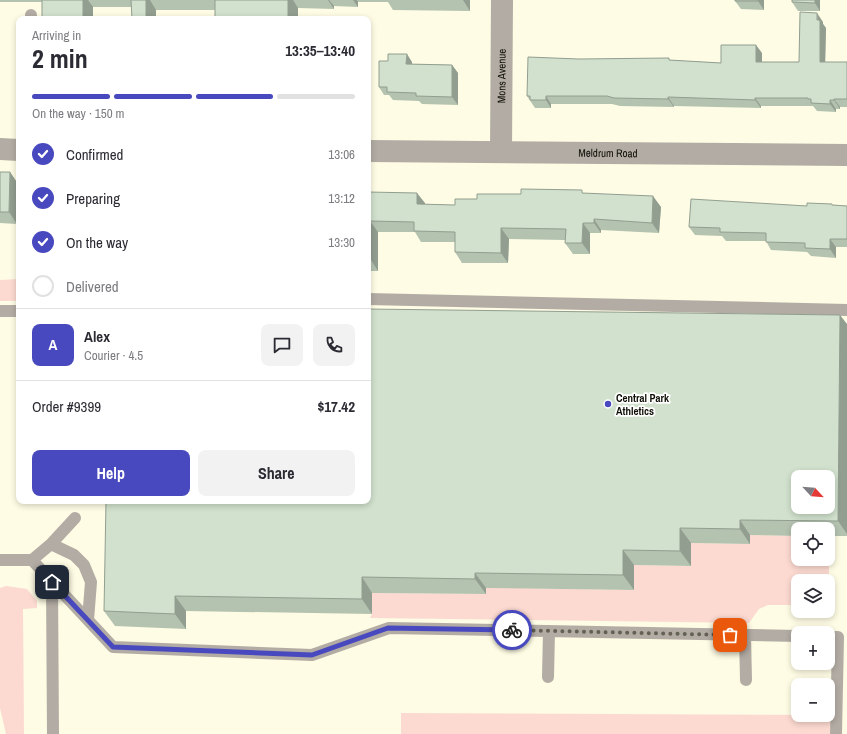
<!DOCTYPE html>
<html lang="en">
<head>
<meta charset="utf-8">
<style>
  body { margin:0; font-family:"Archivo Narrow",sans-serif; background:#f2f2f3; color:#2b2b33; height:100vh; display:flex; flex-direction:column; font-size:15px; white-space:nowrap }
  * { box-sizing:border-box; margin:0 }
  p { font-size:13px; color:#7c7c81 }
  .icon { flex:none; width:22px; height:22px; fill:none; stroke:currentColor; stroke-width:2; stroke-linecap:round; stroke-linejoin:round }
  .map { position:relative; flex:1; overflow:hidden }
  .sheet { position:absolute; left:16px; top:16px; width:355px; height:488px; display:flex; flex-direction:column; background:#fff; border-radius:8px; box-shadow:0 2px 6px #0003 }
  .sheet>* { flex:none }
  .needle { width:26px; rotate:116deg }
  .fabs { position:absolute; left:791px; top:470px; display:grid; gap:8px }
  .fabs a { display:grid; place-items:center; width:44px; height:44px; border-radius:8px; background:#fff; box-shadow:0 2px 6px #0003; font-size:20px }
  .pin { position:absolute; display:grid; place-items:center; width:34px; height:34px; color:#fff; margin:-17px; border-radius:8px; box-shadow:0 2px 6px #0006 }
  .courier { position:absolute; display:grid; place-items:center; width:40px; height:40px; margin:-20px; border:3px solid #4949bf; border-radius:50%; background:#fff; color:#222; box-shadow:0 1px 5px #0007 }
  .summary em { font-style:normal; font-weight:700 }
  .summary div { display:flex; flex-direction:column-reverse }
  .summary { display:flex; align-items:center; justify-content:space-between; height:68px; padding:0 16px }
  h1 { font-size:26px; font-weight:700; line-height:30px }
  .bar { display:grid; grid-template-columns:repeat(4,1fr); gap:6px 4px; align-content:center; height:48px; padding:0 16px }
  .bar i { height:5px; border-radius:3px; background:#e1e1e2 }
  .bar .current { background:#4949bf }
  .bar p { grid-column:span 4 }
  .line { display:flex; align-items:center; gap:10px; padding:0 16px; border-top:1px solid #e1e1e2 }
  .line div { flex:1 }
  .round { display:grid; place-items:center; flex:none; width:42px; height:42px; border-radius:8px; background:#f2f2f3 }
  ol { padding:0 16px; list-style:none }
  li { display:flex; align-items:center; gap:12px; height:44px }
  li p { margin-inline-start:auto }
  li .icon { padding:4px; border-radius:50%; background:#4949bf; color:#fff; stroke-width:4 }
  li:last-child { color:#7c7c81 }
  li i { width:22px; height:22px; border:2px solid #e1e1e2; border-radius:50% }
  .button { display:flex; gap:8px; margin-top:auto; padding:8px 16px }
  .button a { flex:1; height:46px; border-radius:8px; background:#4949bf; color:#fff; font-size:16px; font-weight:700; line-height:46px; text-align:center }
  .button a+a { background:#f2f2f3; color:#2b2b33 }
  .map>svg:first-child { display:block }
  .green { fill:#fcdad1 }
  .lines { fill:none; stroke-linecap:round; stroke-linejoin:round }
  .service { stroke:#b3aca4; stroke-width:12 }
  .minor { stroke:#b3aca4; stroke-width:22 }
  .wall { fill:#b4c2b0 }
  .shaded-wall { fill:#929e90 }
  .building { fill:#d1e1cd; stroke:#929e90; fill-rule:evenodd }
  .done { stroke:#626154; stroke-width:4; stroke-dasharray:0 7.2 }
  .route { stroke:#4949bf; stroke-width:5 }
  .poi-dot { fill:#4949bf; stroke:#fff; stroke-width:1.5 }
  .labels { text-anchor:middle; stroke-width:3.5; stroke-linejoin:round; paint-order:stroke }
  .street-label { font-size:11px; fill:#0e0e06; stroke:#fff }
  .poi-label { font-size:11px; font-weight:bold; fill:#0e0e06; stroke:#fff; text-anchor:start }
</style>
</head>
<body>
<div class="map">
<svg width="847" height="734" viewBox="0 0 847 734">
  <rect width="100%" height="100%" fill="#fefce4"/>
  <!-- green -->
  <path class="green" d="M19 279V301H0V280Z
    M750 535 798 536V559H828L829 536V598L828 581H798V605H768L759 609 749 623 370 618 372 614V593L486 594V581L516 588 633 590 634 565 691 566V543L750 544Z
    M6 586 27 589 37 601V608L23 609 24 734H6L0 708V588Z
    M401 713 831 715 830 734H401Z"/>
  <g class="lines">
    <!-- service -->
    <path class="service" d="M31 19V15
      M368 299 847 310
      M0 311H19
      M51 544 74 555 84 565 91 582 88 620
      M0 560H32L113 647 312 655 389 628 798 636
      M32 560 51 544 75 518
      M52 582 53 734
      M745 635 746 680
      M828 637H838L836 734
      M548 677 549 631"/>
    <!-- minor -->
    <g class="minor">
      <path d="M0 149 19 150"/>
      <path id="s1" d="M368 151 847 155"/>
      <path id="s2" d="M501 151 502 0"/>
    </g>
  </g>
  <!-- wall -->
  <path class="wall" d="M0 0H470V11L393 10 388 2H358V7L334 6V9L298 8V19H215V10H156L132 7H93V19H42V2H0Z
    M764 0V10L741 9 735 1Z
    M820 0V11H798L792 2Z
    M823 22V24L826 28 825 62H847V107H840V109H836V112L817 111 813 106H761V108L674 106V107L620 106 612 104H551V108H535L527 96 579 59 670 60 721 63 762 53V62H799Z
    M412 62V64L452 65 458 73V105L422 104 419 101 393 100 389 95H384L379 87Z
    M0 172H10L18 184 17 224 0 223Z
    M368 192 425 203V205H455L477 199 521 194 585 193 661 207 659 233 601 230V233H590V254H573L565 243V240L509 239 508 263H462L455 252V242H421L415 232H378V271H368Z
    M833 205 847 206V247H836V258L811 256 807 252 771 250 766 241H726L722 236 695 235 689 227 807 206Z
    M847 324V536H828V529H798V536L750 535V544L691 543V566L634 565V590L486 588V594L372 593V614L186 611V629L115 626 104 611Z"/>
  <!-- shaded-wall -->
  <path class="shaded-wall" d="M83 0H88L93 7V19H83Z
    M146 0H150L156 10V19H146Z
    M288 0H293L298 8V19H288Z
    M328 0H329L334 6V9Z
    M353 0H357L358 2V7Z
    M463 0H470V11Z
    M758 0H764V10L758 1Z
    M815 0H820V11L815 3Z
    M817 13 823 22V24L826 28 825 70 820 62Z
    M756 45 762 53V70L756 62Z
    M407 54 412 62V72L406 64Z
    M452 65 458 73V105L452 97Z
    M546 96 551 104V108L546 100Z
    M668 97 674 106V107L668 99Z
    M755 98 761 106V108L755 100Z
    M834 99 840 107V109L834 100Z
    M830 100 836 109V112L830 104Z
    M10 172 18 184 17 224 9 212Z
    M417 193 425 203 424 215 417 204Z
    M653 196 661 207 659 233 652 223Z
    M594 219 601 230V233L594 223Z
    M370 221 378 232V271L371 260Z
    M583 223 590 233V254L582 243Z
    M501 228 509 239 508 263 501 253Z
    M830 239 836 247V258L830 249Z
    M840 315 847 324V534L838 521Z
    M740 520 750 535V544L740 529Z
    M680 528 691 543V566L680 551Z
    M623 550 634 565V590L623 575Z
    M475 573 486 588V594L475 579Z
    M362 577 372 593V614L362 599Z
    M175 596 186 611V629L175 614Z"/>
  <!-- building -->
  <path class="building" d="M42 0H83V19H42Z
    M131 0H146V19H132Z
    M215 0H288V19H215Z
    M735 0H758V1H735Z
    M792 0H815V3L792 2Z
    M800 12 817 13V20H820V62H847V99H834V100H830V104L811 103V99H808V98H755V100L668 97V99L614 98 607 96H546V100H530V96H527L528 57 579 59 669 58V60L721 63V45H756V62H799Z
    M388 54H407L406 64 452 65V97L416 96V93L387 92V87H379V61H388Z
    M0 172H10L9 212H0Z
    M521 189 582 190V193L653 196 652 223 594 219V223H583L582 243H565L566 229 501 228V253L455 252V232L414 231V222L370 221 371 260H368V192L417 193V204L455 205V199H477V194H521Z
    M691 199 807 206V203L832 204V205L847 206V239H830V249L805 248V243L766 242V233L720 232V228L689 227Z
    M368 309 840 315 838 521 740 520V529L680 528V551L623 550V575L475 573V579L362 577V599L175 596V614L104 611 106 501H368ZM798 477H828V507H798Z"/>
  <g class="lines">
    <!-- done -->
    <path class="done" d="M512 630 730 635"/>
    <!-- route -->
    <path class="route" d="M52 582 113 647 312 655 388 628 512 630"/>
  </g>
  <!-- markers -->
  <circle class="poi-dot" cx="608" cy="404" r="4"/>
  <g class="labels">
    <!-- street labels -->
    <g class="street-label">
      <text dy="4" stroke="none"><textPath href="#s2" startOffset="75">Mons Avenue</textPath></text>
      <text dy="4" stroke="none"><textPath href="#s1" startOffset="240">Meldrum Road</textPath></text>
    </g>
    <!-- poi labels -->
    <g class="poi-label">
      <text x="616" y="402">Central Park<tspan x="616" dy="13">Athletics</tspan></text>
    </g>
  </g>
</svg>
<div class="fabs">
<a><svg class="needle" viewBox="-14 -14 28 28"><path d="M0-13l5 13h-10z" fill="#e53935"/><path d="M0 13l5-13h-10z" fill="#7c7c81"/></svg></a>
<a><svg class="icon" aria-label="locate" viewBox="0 0 24 24"><circle cx="12" cy="12" r="6"/><path d="M12 2v4M12 18v4M2 12h4M18 12h4"/></svg></a>
<a><svg class="icon" aria-label="layers" viewBox="0 0 24 24"><path d="M12 4l9 5-9 5-9-5zM3 14l9 5 9-5"/></svg></a>
<a>+</a>
<a>−</a>
</div>
<div class="pin" style="left:730px;top:635px;background:#ea580c"><svg class="icon" aria-label="bag" viewBox="0 0 24 24"><path d="M5 8h14l-1 12H6zM9 8a3 3 0 0 1 6 0"/></svg></div>
<div class="pin" style="left:52px;top:582px;background:#1f2937"><svg class="icon" aria-label="home" viewBox="0 0 24 24"><path d="M3 11l9-7 9 7M6 9v11h12V9"/></svg></div>
<div class="courier" style="left:512px;top:630px"><svg class="icon" aria-label="bike" viewBox="0 0 24 24"><circle cx="6" cy="16" r="4"/><circle cx="18" cy="16" r="4"/><path d="M6 16l4-8h5l3 8M10 8l3 8H6M13 5h3"/></svg></div>
<section class="sheet">
<div class="summary"><div><h1>2 min</h1><p>Arriving in</p></div><em>13:35–13:40</em></div>
<div class="bar"><i class="current"></i><i class="current"></i><i class="current"></i><i></i><p>On the way · 150 m</p></div>
<ol>
<li><svg class="icon" aria-label="check" viewBox="0 0 24 24"><path d="M5 12l5 5 9-10"/></svg>Confirmed<p>13:06</p></li>
<li><svg class="icon" aria-label="check" viewBox="0 0 24 24"><path d="M5 12l5 5 9-10"/></svg>Preparing<p>13:12</p></li>
<li><svg class="icon" aria-label="check" viewBox="0 0 24 24"><path d="M5 12l5 5 9-10"/></svg>On the way<p>13:30</p></li>
<li><i></i>Delivered</li>
</ol>
<div class="line" style="height:72px"><b class="round" style="background:#4949bf;color:#fff">A</b><div><b>Alex</b><p>Courier · 4.5</p></div><a class="round"><svg class="icon" aria-label="chat" viewBox="0 0 24 24"><path d="M4 5h16v11H9l-5 4z"/></svg></a><a class="round"><svg class="icon" aria-label="phone" viewBox="0 0 24 24"><path d="M5 4h4l2 5-3 2q2 4 5 5l2-3 5 2v4C11 20 4 13 5 4z"/></svg></a></div>
<div class="line" style="height:52px"><div>Order #9399</div><b>$17.42</b></div>
<div class="button"><a>Help</a><a>Share</a></div>
</section>
</div>
</body>
</html>
